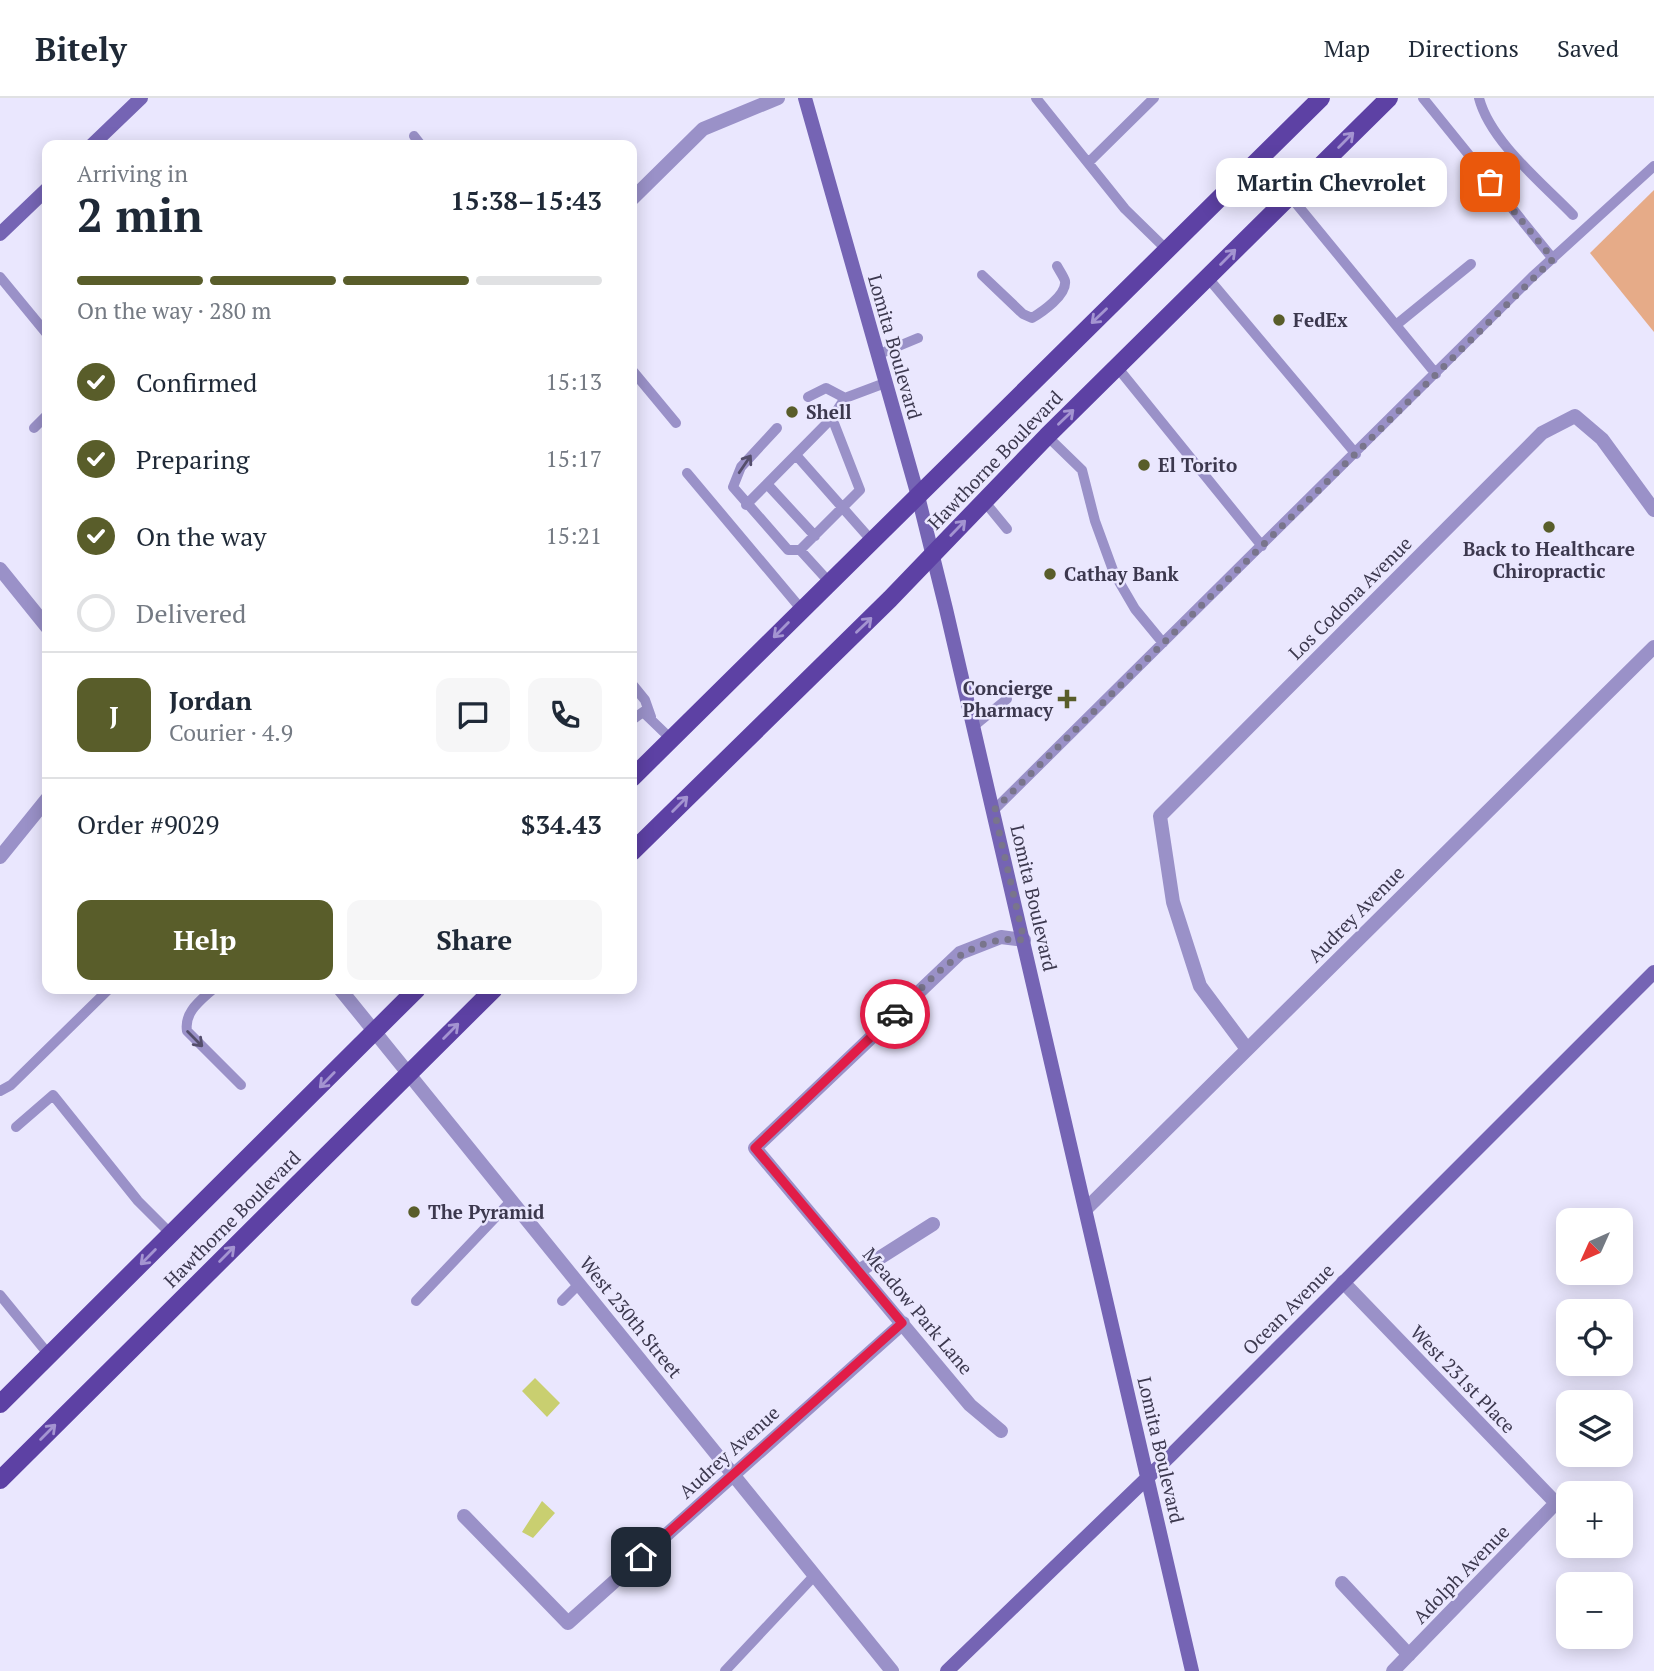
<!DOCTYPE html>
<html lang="en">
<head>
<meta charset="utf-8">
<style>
  body { margin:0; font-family:"PT Serif",serif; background:#f6f6f7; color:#1f2937; height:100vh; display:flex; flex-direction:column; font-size:26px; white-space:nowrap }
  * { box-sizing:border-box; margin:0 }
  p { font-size:23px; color:#747a83 }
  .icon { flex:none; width:38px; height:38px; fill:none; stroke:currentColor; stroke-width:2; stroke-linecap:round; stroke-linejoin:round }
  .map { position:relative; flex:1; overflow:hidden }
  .side { position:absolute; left:42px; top:42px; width:595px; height:854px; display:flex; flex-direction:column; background:#fff; border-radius:14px; box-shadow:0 4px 18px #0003 }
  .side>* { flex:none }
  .needle { width:46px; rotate:225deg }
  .controls { position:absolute; left:1556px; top:1110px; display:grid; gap:14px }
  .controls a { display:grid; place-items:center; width:77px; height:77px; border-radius:14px; background:#fff; box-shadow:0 4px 18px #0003; font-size:35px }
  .pin { position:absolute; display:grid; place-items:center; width:60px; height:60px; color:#fff; margin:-30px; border-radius:14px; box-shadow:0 4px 10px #0006 }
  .courier { position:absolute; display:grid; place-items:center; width:70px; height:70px; margin:-35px; border:5px solid #e11d48; border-radius:50%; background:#fff; color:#222; box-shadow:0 2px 9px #0007 }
  .bubble { position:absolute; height:49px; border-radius:14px; background:#fff; box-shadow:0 4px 18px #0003; font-size:23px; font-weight:700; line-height:49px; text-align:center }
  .overview em { font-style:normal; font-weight:700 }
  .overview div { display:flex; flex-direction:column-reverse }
  .overview { display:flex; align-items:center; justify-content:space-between; height:119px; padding:0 35px }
  h1 { font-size:46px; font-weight:700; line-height:52px }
  .bar { display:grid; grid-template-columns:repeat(4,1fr); gap:10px 7px; align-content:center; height:84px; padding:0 35px }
  .bar i { height:9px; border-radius:5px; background:#e0e1e3 }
  .bar .current { background:#595d2a }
  .bar p { grid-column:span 4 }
  .line { display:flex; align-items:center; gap:18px; padding:0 35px; border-top:2px solid #e0e1e3 }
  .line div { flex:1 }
  .round { display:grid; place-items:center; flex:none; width:74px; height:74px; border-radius:14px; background:#f6f6f7 }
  ol { padding:0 35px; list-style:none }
  li { display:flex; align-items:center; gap:21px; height:77px }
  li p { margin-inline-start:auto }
  li .icon { padding:7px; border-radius:50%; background:#595d2a; color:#fff; stroke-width:4 }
  li:last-child { color:#747a83 }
  li i { width:38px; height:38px; border:4px solid #e0e1e3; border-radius:50% }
  .cta { display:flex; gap:14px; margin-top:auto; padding:14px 35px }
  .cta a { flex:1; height:80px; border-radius:14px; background:#595d2a; color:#fff; font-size:28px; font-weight:700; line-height:80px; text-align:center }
  .cta a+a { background:#f6f6f7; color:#1f2937 }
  header { display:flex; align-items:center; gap:42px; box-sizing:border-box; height:98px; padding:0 35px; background:#fff; border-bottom:2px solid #e0e1e3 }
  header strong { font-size:33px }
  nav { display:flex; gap:38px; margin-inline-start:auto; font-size:24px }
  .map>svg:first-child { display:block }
  .green { fill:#e6ab88 }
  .water { fill:#c9cf70 }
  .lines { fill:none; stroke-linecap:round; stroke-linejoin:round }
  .lane { stroke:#9a91c8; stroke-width:10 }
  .street { stroke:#9a91c8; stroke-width:14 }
  .secondary { stroke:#7564b4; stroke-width:14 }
  .primary { stroke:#5d41a4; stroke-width:18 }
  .oneway { stroke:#a494d1 }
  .oneway2 { stroke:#544e6c }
  .done { stroke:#79758c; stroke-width:7; stroke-dasharray:0 12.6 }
  .route { stroke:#e11d48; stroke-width:9 }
  .poi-dot { fill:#595d2a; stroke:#eae7fe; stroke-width:2.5 }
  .labels { text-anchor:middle; stroke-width:5; stroke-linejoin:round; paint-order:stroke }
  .poi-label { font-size:19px; font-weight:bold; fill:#3c384e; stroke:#eae7fe; text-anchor:start }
  .street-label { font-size:19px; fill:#3c384e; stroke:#eae7fe }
</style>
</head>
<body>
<header>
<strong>Bitely</strong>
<nav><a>Map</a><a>Directions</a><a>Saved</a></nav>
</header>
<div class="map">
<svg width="1654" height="1573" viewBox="0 0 1654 1573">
  <rect width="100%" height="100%" fill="#eae7fe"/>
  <!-- green -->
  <path class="green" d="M1654 92V234L1590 155Z"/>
  <!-- water -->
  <path class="water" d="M535 1280 560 1305 547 1319 522 1293Z
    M542 1403 555 1415 533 1440 522 1434Z"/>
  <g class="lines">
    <!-- lane -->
    <path class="lane" d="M1036 0 1125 111 1167 152
      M1423 0 1553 161
      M1479 0C1490 43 1542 85 1573 117
      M414 38 421 47
      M1089 64 1154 0
      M1290 98 1436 276
      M982 177 1023 216 1032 220C1042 214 1067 197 1065 183 1064 179 1059 172 1057 168
      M0 179 47 236
      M1208 180 1356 356
      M1396 227 1471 166
      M877 257 918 240
      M1117 269 1262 448
      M632 272 676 325
      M808 299 826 290 845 300
      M34 330 47 317
      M777 330 741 369 733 389 788 452H800L831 486
      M1047 338 1082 372 1095 423 1114 475 1135 511 1163 545
      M796 357 872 443
      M687 375 802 512
      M767 386 815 438
      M984 403 1007 431
      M746 407 832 320 845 300 885 285
      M800 452 860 392 832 320
      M632 586 645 602 651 619
      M632 622 643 614 671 641
      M974 628 1007 601
      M994 712 1532 179 1654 68
      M213 891C200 903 184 914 187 933L241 987
      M0 993 11 987 109 891
      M16 1029 53 997 138 1103 171 1136
      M0 1197 49 1257
      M416 1203 512 1102
      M562 1203 579 1186
      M725 1573 815 1477"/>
    <!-- street -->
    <path class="street" d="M632 101 703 31 778 0
      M0 471 47 529
      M0 759 47 701
      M340 891 892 1573
      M1247 951 1200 888 1173 804 1160 718 1542 335 1575 318 1602 341 1654 412
      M1086 1111 1654 549
      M859 1173 933 1126
      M1343 1184 1556 1405 1393 1573
      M1001 1333 970 1307 755 1050 960 855 1001 839 1024 842
      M464 1418 568 1525 903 1225
      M1342 1485 1409 1557"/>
    <!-- secondary -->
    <path class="secondary" d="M805 0 918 398 946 511 1192 1573
      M92 47 141 0
      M0 136 47 91
      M947 1573 1171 1357 1654 874"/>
    <!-- primary -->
    <path class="primary" d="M632 680 1321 0
      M632 754 890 501 1047 338 1389 0
      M0 1306 417 891
      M0 1382 494 891"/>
  </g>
  <!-- one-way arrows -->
  <defs><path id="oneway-shaft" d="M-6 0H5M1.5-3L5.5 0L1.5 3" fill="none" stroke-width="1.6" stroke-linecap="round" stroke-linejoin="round" transform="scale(1.75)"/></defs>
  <g class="oneway">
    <use href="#oneway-shaft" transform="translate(1346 42) rotate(-45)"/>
    <use href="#oneway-shaft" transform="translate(1228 159) rotate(-45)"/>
    <use href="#oneway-shaft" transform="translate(1099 218) rotate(136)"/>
    <use href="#oneway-shaft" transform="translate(1066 319) rotate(-44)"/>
    <use href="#oneway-shaft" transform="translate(958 430) rotate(-46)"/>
    <use href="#oneway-shaft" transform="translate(864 527) rotate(-44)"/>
    <use href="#oneway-shaft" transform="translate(781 532) rotate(135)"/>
    <use href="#oneway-shaft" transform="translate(680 706) rotate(-45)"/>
    <use href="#oneway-shaft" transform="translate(451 933) rotate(-45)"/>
    <use href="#oneway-shaft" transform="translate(327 982) rotate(134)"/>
    <use href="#oneway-shaft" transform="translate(227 1156) rotate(-45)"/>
    <use href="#oneway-shaft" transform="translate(148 1159) rotate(135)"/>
    <use href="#oneway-shaft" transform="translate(48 1334) rotate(-45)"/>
  </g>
  <g class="oneway2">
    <use href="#oneway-shaft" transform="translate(745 366) rotate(-56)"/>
    <use href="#oneway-shaft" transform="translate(195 941) rotate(45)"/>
  </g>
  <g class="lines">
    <!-- done -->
    <path class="done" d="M895 916C934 879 966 836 1024 842L994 712 1553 161 1490 84"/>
    <!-- route -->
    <path class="route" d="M641 1459 902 1225 755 1050 895 916"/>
  </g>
  <!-- markers -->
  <g class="poi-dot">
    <circle cx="1279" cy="222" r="7"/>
    <circle cx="792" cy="314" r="7"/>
    <circle cx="1144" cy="367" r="7"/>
    <circle cx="1549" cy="429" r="7"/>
    <circle cx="1050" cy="476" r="7"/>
    <path d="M1063.5 590.5h7v7h7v7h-7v7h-7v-7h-7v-7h7z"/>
    <circle cx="414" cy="1114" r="7"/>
  </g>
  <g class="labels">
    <!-- poi labels -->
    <g class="poi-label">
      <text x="1293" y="229">FedEx</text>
      <text x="806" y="321">Shell</text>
      <text x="1158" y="374">El Torito</text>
      <text x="1549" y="458" text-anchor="middle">Back to Healthcare<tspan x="1549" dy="22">Chiropractic</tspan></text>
      <text x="1064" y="483">Cathay Bank</text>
      <text x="1053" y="597" text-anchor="end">Concierge<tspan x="1053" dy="22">Pharmacy</tspan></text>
      <text x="428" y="1121">The Pyramid</text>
    </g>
    <!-- street labels -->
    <g class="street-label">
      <text transform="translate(895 249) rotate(74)" y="7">Lomita Boulevard</text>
      <text transform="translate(995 362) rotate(-46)" y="7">Hawthorne Boulevard</text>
      <text transform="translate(1350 500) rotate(-45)" y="7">Los Codona Avenue</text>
      <text transform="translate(1034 800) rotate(77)" y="7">Lomita Boulevard</text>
      <text transform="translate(1356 816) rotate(-45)" y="7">Audrey Avenue</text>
      <text transform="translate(232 1121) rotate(-45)" y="7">Hawthorne Boulevard</text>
      <text transform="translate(1288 1211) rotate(-45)" y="7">Ocean Avenue</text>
      <text transform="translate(918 1213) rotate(50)" y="7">Meadow Park Lane</text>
      <text transform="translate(631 1219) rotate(51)" y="7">West 230th Street</text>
      <text transform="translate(1463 1281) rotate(46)" y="7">West 231st Place</text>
      <text transform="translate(1161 1352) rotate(77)" y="7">Lomita Boulevard</text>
      <text transform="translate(729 1354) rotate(-42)" y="7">Audrey Avenue</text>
      <text transform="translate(1461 1476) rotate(-46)" y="7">Adolph Avenue</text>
    </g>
  </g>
</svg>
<div class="controls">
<a><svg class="needle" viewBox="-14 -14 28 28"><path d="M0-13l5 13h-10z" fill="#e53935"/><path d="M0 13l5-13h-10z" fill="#747a83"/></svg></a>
<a><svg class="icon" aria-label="locate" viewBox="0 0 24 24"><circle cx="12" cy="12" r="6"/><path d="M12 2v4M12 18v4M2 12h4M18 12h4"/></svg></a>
<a><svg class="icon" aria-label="layers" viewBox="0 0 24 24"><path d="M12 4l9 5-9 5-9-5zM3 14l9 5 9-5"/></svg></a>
<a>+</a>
<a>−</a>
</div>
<div class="pin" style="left:1490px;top:84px;background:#ea580c"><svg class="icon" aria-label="bag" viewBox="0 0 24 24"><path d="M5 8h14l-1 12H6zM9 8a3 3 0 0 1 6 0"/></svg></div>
<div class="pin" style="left:641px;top:1459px;background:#1f2937"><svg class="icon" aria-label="home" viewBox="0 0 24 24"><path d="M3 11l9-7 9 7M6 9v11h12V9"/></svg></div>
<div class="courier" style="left:895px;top:916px"><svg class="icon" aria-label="car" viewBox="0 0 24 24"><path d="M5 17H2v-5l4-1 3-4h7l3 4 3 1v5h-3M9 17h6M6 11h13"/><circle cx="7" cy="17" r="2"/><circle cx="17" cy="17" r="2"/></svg></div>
<div class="bubble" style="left:1216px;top:60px;width:231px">Martin Chevrolet</div>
<section class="side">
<div class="overview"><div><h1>2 min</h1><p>Arriving in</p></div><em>15:38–15:43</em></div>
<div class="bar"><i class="current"></i><i class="current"></i><i class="current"></i><i></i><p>On the way · 280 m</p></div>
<ol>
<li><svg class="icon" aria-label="check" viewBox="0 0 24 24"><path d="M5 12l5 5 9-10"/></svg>Confirmed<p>15:13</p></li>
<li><svg class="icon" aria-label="check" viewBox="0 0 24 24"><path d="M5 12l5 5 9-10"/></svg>Preparing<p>15:17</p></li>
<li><svg class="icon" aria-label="check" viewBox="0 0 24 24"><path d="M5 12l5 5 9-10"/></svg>On the way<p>15:21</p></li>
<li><i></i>Delivered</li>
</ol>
<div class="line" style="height:126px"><b class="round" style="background:#595d2a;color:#fff">J</b><div><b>Jordan</b><p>Courier · 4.9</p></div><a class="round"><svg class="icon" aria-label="chat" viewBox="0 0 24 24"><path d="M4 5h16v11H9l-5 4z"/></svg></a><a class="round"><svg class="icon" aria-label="phone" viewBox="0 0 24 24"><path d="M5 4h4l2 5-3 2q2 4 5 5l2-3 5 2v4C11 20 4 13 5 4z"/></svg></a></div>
<div class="line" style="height:91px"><div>Order #9029</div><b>$34.43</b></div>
<div class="cta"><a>Help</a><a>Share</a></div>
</section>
</div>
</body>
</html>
